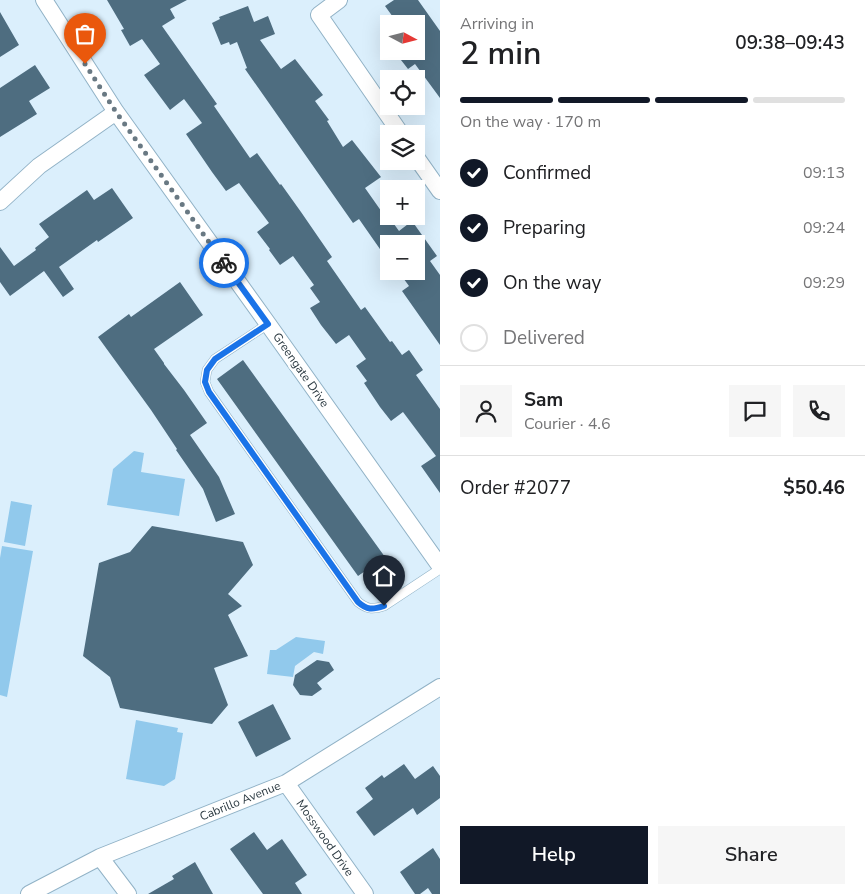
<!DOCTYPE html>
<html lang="en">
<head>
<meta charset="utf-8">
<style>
  body { margin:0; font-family:"Nunito Sans",sans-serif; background:#f6f6f6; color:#202124; height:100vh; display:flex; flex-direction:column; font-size:19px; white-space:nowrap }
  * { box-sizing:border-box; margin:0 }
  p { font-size:16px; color:#757577 }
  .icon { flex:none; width:28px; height:28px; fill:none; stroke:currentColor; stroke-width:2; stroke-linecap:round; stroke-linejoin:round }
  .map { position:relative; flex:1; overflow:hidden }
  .panel { display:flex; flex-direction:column; background:#fff; width:425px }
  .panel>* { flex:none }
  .needle { width:32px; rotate:97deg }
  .buttons { position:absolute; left:380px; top:15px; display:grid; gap:10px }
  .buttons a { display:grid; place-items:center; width:45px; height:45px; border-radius:0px; background:#fff; box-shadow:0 5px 20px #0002; font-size:25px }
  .pin { position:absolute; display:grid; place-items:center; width:42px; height:42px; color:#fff; margin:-51px -21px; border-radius:50% 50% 50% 0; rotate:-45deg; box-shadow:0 0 5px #0007 }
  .pin .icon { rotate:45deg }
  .courier { position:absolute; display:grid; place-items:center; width:50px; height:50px; margin:-25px; border:4px solid #1a73e8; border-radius:50%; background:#fff; color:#222; box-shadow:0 1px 6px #0007 }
  .head em { font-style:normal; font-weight:600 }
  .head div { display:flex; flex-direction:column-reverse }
  .head { display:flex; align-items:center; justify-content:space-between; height:85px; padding:0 20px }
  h1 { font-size:32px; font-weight:600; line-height:38px }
  .bar { display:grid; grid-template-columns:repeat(4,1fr); gap:8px 5px; align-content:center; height:60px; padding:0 20px }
  .bar i { height:6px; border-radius:4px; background:#e0e0e0 }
  .bar .current { background:#111827 }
  .bar p { grid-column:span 4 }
  .line { display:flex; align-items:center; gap:12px; padding:0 20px; border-top:1px solid #e0e0e0 }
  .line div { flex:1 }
  .round { display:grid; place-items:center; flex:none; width:52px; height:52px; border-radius:0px; background:#f6f6f6 }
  ol { padding:0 20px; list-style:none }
  li { display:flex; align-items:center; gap:15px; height:55px }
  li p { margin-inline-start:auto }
  li .icon { padding:5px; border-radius:50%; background:#111827; color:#fff; stroke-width:4 }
  li:last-child { color:#757577 }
  li i { width:28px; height:28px; border:2px solid #e0e0e0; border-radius:50% }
  .cta { display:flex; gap:10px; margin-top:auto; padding:10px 20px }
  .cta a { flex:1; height:58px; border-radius:0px; background:#111827; color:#fff; font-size:20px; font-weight:600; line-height:58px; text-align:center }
  .cta a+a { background:#f6f6f6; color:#202124 }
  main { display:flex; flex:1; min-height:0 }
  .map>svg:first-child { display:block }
  .green { fill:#91c9ec }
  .building { fill:#4e6d80 }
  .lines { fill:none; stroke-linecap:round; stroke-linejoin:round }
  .service-casing { stroke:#91b2c6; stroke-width:10 }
  .minor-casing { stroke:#91b2c6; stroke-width:18 }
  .service { stroke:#fff; stroke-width:9 }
  .minor { stroke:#fff; stroke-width:16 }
  .done { stroke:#697983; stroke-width:5; stroke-dasharray:0 9 }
  .route { stroke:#1a73e8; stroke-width:6 }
  .labels { text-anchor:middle; stroke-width:5; stroke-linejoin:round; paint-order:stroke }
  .street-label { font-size:12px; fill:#2c3a42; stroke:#fff }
</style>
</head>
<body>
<main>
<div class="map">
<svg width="440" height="894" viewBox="0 0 440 894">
  <rect width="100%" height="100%" fill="#dbeffc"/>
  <!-- green -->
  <path class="green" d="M134 451 144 453 141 472 185 479 179 516 107 505 113 469Z
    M11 501 32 505 25 546 4 542Z
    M2 546 33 551 7 697 0 695V558Z
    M296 637 325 641 323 654 314 652 295 666 293 677 267 674 270 650H276Z
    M136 720 178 728 177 732 183 733 175 779 164 786 126 779Z"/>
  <!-- building -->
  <path class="building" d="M107 0H187L170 9 175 18 162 26 217 104 214 106 250 158 257 153 280 185 281 184 301 212 332 257 327 261 361 310 365 307 390 342 392 341 402 355 409 350 423 370 416 375 440 409V493L421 466 436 456 403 412 391 421 380 407 364 383 367 381 356 366 366 359 349 335 336 344 321 325 310 308 320 302 310 288 314 285 293 256 280 265 269 250 270 249 257 232 269 223 239 183 226 191 212 172 186 134 202 123 184 99 170 110 144 75 160 64 142 39 130 46 121 30 124 29Z
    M394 0H418L440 31V98L415 64 408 69 394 51H416V24H398L385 6Z
    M248 6 254 22 268 16 275 34 260 40 281 69 295 59 323 95 315 101 329 120 327 121 343 147 352 140 381 177 365 188 384 215 386 213 399 231 412 221 437 256 430 261 440 275V345L402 291 409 286 398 271H416V244H389V262L359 219 353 223 245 69 247 68 237 42 230 45 229 42 221 45 212 23 220 19 219 17Z
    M0 12 19 45 0 57Z
    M35 65 50 88 29 101 37 114 0 137V88Z
    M112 188 133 218 98 242 97 240 59 267 74 289 63 297 44 271 10 296 0 282V247L14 266 36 250 35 248 49 237 39 224 87 190 94 200Z
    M180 282 203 315 154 349 164 363V364L184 390 207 423 190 435 219 477 235 514 216 522 203 489 176 450 177 449 151 410 98 337 129 314 131 317Z
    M243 360 385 557 358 576 217 379Z
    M152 526 243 542 253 565 228 594 242 606 228 615 248 656 214 668 228 705 212 724 120 708 110 677 83 656 99 563 130 552Z
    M317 660 329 662 334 670 317 683 322 689 312 696 300 695 293 685 295 675Z
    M273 704 291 739 256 757 238 722Z
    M404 764 415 779 433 766 440 776V798L417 815 413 808 374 836 356 812 373 799 365 788 382 775 384 778Z
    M254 832 267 850 282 839 307 875 295 883 302 894H263L230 849Z
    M433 848 440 859V894H432L428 888 420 894H415L400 872Z
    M195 862 213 894H148L174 879 172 876Z"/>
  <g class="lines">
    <defs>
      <path id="service" d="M268 324 215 359 207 370 205 382 209 392 358 602C367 609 372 610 384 606L440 569"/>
      <path id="minor" d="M44 0 116 112 268 324 440 566
        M339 0 319 15 401 134
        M416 157 440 191
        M0 202 39 166 116 112
        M286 783 365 894
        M100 857 128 894
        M29 894 100 857 286 783 440 687"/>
    </defs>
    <!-- service casing -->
    <use href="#service" class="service-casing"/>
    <!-- minor casing -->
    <use href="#minor" class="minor-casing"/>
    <!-- service -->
    <use href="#service" class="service"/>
    <!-- minor -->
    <use href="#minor" class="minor"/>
  </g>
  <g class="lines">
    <!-- done -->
    <path class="done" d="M85 64 116 112 224 263"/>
    <!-- route -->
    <path class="route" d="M224 263 268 324 215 359 207 370 205 382 209 392 358 602C367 610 372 610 384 606"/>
  </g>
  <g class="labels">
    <!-- street labels -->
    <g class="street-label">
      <text transform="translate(301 370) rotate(55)" y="4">Greengate Drive</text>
      <text transform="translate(240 801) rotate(-22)" y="4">Cabrillo Avenue</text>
      <text transform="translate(325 838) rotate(55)" y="4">Mosswood Drive</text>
    </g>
  </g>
</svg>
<div class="buttons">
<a><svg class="needle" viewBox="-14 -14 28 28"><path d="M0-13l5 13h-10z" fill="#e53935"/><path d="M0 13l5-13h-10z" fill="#757577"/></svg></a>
<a><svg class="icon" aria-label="locate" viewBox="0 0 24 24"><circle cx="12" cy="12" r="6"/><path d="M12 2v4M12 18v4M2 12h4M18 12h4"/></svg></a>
<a><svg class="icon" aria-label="layers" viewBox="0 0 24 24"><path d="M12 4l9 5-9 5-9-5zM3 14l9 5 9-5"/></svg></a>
<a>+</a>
<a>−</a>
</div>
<div class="pin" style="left:85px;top:64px;background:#ea580c"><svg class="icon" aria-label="bag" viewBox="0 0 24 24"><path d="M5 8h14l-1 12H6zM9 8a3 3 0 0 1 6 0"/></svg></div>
<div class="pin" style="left:384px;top:606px;background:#1f2937"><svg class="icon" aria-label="home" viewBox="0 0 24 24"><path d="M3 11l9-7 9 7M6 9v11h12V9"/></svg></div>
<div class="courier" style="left:224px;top:263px"><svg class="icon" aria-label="bike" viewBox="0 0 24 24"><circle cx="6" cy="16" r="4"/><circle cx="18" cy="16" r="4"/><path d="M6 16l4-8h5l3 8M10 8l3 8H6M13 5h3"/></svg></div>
</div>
<section class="panel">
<div class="head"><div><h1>2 min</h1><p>Arriving in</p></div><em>09:38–09:43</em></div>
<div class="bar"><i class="current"></i><i class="current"></i><i class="current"></i><i></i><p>On the way · 170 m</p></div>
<ol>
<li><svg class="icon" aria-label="check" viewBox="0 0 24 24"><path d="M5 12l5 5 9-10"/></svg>Confirmed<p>09:13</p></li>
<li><svg class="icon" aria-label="check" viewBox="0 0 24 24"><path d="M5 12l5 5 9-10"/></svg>Preparing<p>09:24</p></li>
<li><svg class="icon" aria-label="check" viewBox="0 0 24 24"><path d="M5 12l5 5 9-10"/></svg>On the way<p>09:29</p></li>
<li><i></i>Delivered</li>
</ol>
<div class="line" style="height:90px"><a class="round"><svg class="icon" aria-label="person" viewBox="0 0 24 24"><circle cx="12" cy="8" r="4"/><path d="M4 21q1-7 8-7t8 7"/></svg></a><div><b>Sam</b><p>Courier · 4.6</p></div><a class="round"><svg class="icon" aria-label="chat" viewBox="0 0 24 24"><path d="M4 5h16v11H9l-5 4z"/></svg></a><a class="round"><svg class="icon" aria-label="phone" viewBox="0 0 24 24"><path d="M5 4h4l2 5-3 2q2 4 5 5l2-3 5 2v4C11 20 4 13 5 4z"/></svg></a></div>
<div class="line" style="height:65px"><div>Order #2077</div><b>$50.46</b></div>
<div class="cta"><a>Help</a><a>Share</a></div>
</section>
</main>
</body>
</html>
